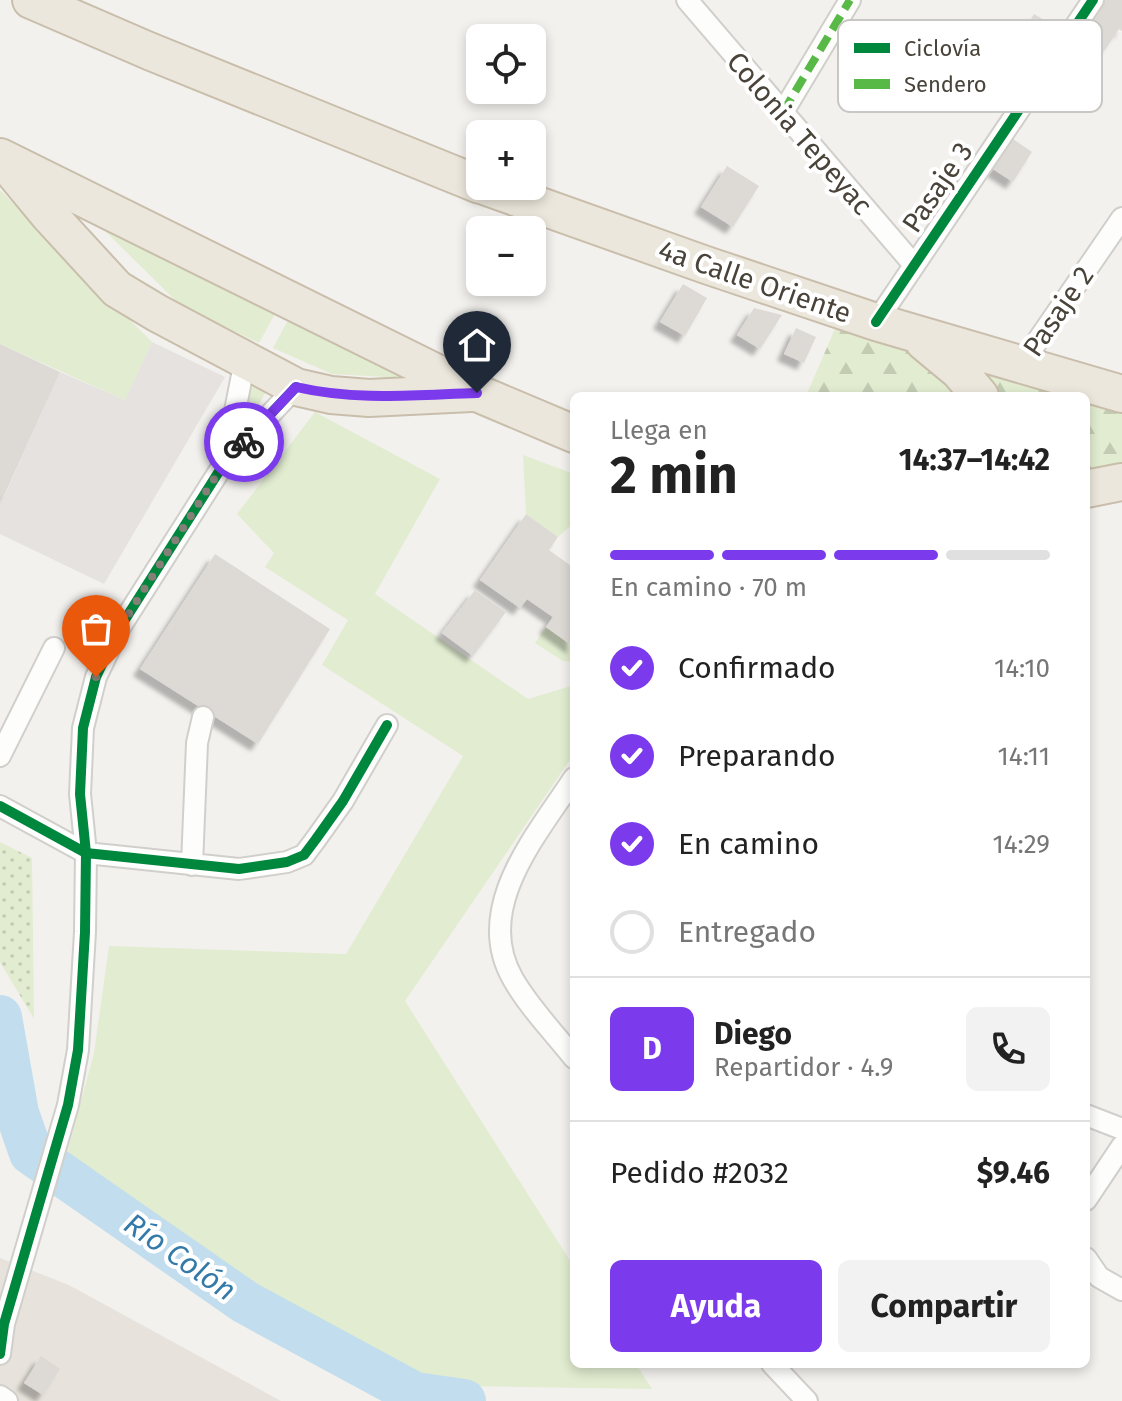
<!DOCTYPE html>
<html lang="es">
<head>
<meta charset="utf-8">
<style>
  body { margin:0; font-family:"Fira Sans",sans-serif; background:#f2f2f2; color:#222; height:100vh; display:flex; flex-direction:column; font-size:30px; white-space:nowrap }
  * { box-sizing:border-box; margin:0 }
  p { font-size:26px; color:#767676 }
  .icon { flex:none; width:44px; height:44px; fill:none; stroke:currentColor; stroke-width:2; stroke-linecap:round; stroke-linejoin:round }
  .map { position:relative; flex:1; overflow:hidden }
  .drawer { position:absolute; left:570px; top:392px; width:520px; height:976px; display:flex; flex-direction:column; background:#fff; border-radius:12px; box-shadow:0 4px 12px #0003 }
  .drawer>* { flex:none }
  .fabs { position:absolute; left:466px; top:24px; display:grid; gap:16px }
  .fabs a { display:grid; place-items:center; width:80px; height:80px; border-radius:12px; background:#fff; box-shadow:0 4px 12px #0003; font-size:40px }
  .pin { position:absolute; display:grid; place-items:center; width:68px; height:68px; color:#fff; margin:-82px -34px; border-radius:50% 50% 50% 0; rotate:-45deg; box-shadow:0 0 8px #0007 }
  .pin .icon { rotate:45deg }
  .courier { position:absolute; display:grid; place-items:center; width:80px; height:80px; margin:-40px; border:6px solid #7c3aed; border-radius:50%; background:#fff; color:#222; box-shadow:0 2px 10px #0007 }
  .overview em { font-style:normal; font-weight:700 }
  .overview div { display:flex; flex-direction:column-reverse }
  .overview { display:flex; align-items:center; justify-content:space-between; height:136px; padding:0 40px }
  h1 { font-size:52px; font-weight:700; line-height:60px }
  .bar { display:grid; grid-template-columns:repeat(4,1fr); gap:12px 8px; align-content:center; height:96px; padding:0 40px }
  .bar i { height:10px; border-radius:6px; background:#e0e0e0 }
  .bar .selected { background:#7c3aed }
  .bar p { grid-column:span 4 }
  .line { display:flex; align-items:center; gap:20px; padding:0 40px; border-top:2px solid #e0e0e0 }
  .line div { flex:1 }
  .round { display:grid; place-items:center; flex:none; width:84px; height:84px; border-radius:12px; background:#f2f2f2 }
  ol { padding:0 40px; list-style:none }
  li { display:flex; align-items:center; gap:24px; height:88px }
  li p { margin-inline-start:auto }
  li .icon { padding:8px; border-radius:50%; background:#7c3aed; color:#fff; stroke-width:4 }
  li:last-child { color:#767676 }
  li i { width:44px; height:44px; border:4px solid #e0e0e0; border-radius:50% }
  .cta { display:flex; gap:16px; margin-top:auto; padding:16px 40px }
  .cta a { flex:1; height:92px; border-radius:12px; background:#7c3aed; color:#fff; font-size:32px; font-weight:700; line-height:92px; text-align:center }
  .cta a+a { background:#f2f2f2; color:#222 }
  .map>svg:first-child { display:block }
  .residential { fill:#e7e3dc }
  .green { fill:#e1ecd0 }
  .forest { fill:url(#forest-firs) }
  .park { fill:url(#park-dots) }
  .parking { fill:#e5e2df }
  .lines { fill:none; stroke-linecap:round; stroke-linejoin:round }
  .river { stroke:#c1ddee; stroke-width:44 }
  .building { fill:#dddad6; filter:url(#shadow) }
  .street-casing { stroke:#d1cfcb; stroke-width:24 }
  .highway-casing { stroke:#c9beab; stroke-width:40 }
  .street { stroke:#fdfdfc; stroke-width:20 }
  .highway { stroke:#ece7dc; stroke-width:36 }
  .quiet { stroke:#58b947; stroke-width:8; stroke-dasharray:16 8; stroke-linecap:butt }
  .cycleway-casing { stroke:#fff; stroke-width:15 }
  .cycleway { stroke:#00873e; stroke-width:10 }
  .done { stroke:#848078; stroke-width:8; stroke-dasharray:0 14.4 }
  .route { stroke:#7c3aed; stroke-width:10 }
  .labels { text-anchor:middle; stroke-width:8; stroke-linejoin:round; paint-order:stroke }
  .street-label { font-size:28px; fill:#494339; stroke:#fff }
  .water-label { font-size:30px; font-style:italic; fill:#347aa9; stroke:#fff }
  .key { fill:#fff; stroke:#c8c7c4; stroke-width:2 }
  .key-label { font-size:22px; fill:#494339 }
</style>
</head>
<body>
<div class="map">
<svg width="1122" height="1401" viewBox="0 0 1122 1401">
  <defs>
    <pattern id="forest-firs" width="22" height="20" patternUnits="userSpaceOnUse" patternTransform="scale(2)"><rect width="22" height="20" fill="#e1ecd0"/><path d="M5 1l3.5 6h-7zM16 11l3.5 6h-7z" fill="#c3ccb3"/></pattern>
    <pattern id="park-dots" width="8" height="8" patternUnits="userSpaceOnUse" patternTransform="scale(2)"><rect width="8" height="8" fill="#e1ecd0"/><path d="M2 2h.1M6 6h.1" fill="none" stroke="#c3ccb3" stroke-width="1.8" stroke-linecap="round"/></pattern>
    <filter id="shadow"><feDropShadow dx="-7" dy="7" stdDeviation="2" flood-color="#0004"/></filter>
  </defs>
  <rect width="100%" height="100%" fill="#f3f1ee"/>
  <!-- residential -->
  <path class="residential" d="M0 1258 69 1285 281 1401H0Z"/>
  <!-- green -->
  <path class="green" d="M0 190 152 342 125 400 0 344Z
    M96 222 282 301 259 343 180 305Z
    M295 307 447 374 404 378 332 374 273 348Z
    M260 367 276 374 242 434 236 430Z
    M315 412 440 479 375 594 528 699 574 685V754L405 1001 574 1267V1364H636L652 1389 466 1386 417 1377 252 1293 66 1157 94 1053 109 946 346 954 463 756 322 665 348 620 265 567 274 553 237 514Z
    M523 455 574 474V523L558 537 526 514Z
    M546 627 574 647V662L563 661 535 643Z"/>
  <!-- forest -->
  <path class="forest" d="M840 317 908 337 963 396H806Z
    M972 360 1122 404V467L1086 471V396H992Z"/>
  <!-- park -->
  <path class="park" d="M0 842 32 858 34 1019 0 962Z"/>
  <!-- parking -->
  <path class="parking" d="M152 342 225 377 104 584 0 534V496L4 497 60 372 125 400Z"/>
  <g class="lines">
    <!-- river -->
    <path class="river" d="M0 1017 17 1113 31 1153 245 1302 415 1394 464 1401"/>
  </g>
  <!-- building -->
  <path class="building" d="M1105 0H1122V31L1119 29 1077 91 1053 75Z
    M1034 14 1056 27 1038 56 1016 43Z
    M1013 139 1032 152 1013 182 993 169Z
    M727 166 759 186 733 227 701 207Z
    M683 284 707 298 685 336 660 322Z
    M754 308 782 315 760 349 737 335Z
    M796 328 816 337 804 363 784 354Z
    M0 344 60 372 3 498 0 496Z
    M526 514 558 537 549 550 574 568V647L546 627 553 617 527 599 520 608 480 580Z
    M215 554 330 629 258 744 140 669Z
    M475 590 506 612 473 656 442 633Z
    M41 1356 60 1369 43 1395 24 1383Z"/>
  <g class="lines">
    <defs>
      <path id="street" d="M687 0 914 265
        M783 112 850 0
        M876 322 1093 0
        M1021 365 1122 218
        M225 462 245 360
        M0 756 54 648
        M574 778C537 835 472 908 513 979 529 1007 554 1033 574 1058
        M0 806 86 853 239 869 287 862 304 855 316 839 343 801 387 725
        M192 865 197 743 203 717
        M1086 1115 1122 1129
        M1086 1200 1122 1146
        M1086 1258 1099 1277 1122 1290
        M0 1354 4 1324 68 1105 78 1050 85 932 86 853 80 794 83 728 96 677 119 629 225 462 296 387
        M772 1364 807 1401
        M0 1396 7 1401"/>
      <path id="highway" d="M31 0 149 51 480 185
        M0 157 477 393 574 434
        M11 169 49 215 117 289 157 313 296 387 331 395 369 398 471 393
        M484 186 706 265 876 322 1122 394
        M924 342 959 371 980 396
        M1086 489 1122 482"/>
    </defs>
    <!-- street casing -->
    <use href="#street" class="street-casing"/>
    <!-- highway casing -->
    <use href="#highway" class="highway-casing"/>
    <!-- street -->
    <use href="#street" class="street"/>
    <!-- highway -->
    <use href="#highway" class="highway"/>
    <!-- quiet -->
    <path class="quiet" d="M783 112 850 0"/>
    <defs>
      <path id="cycleway" d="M876 322 1093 0
        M0 806 86 853 239 869 287 862 304 855 316 839 343 801 387 725
        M0 1354 4 1324 68 1105 78 1050 85 932 86 853 80 794 83 728 96 677 119 629 225 462 296 387"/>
    </defs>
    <!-- cycleway casing -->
    <use href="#cycleway" class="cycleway-casing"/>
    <!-- cycleway -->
    <use href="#cycleway" class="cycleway"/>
  </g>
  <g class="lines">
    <!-- done -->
    <path class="done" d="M96 677 119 629 225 462 244 442"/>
    <!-- route -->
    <path class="route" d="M244 442 296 387C357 401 414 395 477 393"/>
  </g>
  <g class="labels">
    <!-- street labels -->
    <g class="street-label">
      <text transform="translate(800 133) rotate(49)" y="10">Colonia Tepeyac</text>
      <text transform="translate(937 187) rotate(-56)" y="10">Pasaje 3</text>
      <text transform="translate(755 281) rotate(19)" y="10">4a Calle Oriente</text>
      <text transform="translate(1058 311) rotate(-56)" y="10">Pasaje 2</text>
    </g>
    <!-- water labels -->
    <g class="water-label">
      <text transform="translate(180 1257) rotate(35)" y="10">Río Colón</text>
    </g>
  </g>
  <!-- legend -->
  <rect x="838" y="20" width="264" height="92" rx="12" class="key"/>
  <rect x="854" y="43" width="36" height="10" fill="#00873e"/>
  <rect x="854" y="79" width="36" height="10" fill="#58b947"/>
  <g class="key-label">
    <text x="904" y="56">Ciclovía</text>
    <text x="904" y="92">Sendero</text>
  </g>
</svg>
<div class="fabs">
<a><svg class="icon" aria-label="locate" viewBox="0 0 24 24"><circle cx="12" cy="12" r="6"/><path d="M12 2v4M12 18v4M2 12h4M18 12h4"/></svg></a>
<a>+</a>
<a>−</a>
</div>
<div class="pin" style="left:96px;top:677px;background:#ea580c"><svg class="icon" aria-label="bag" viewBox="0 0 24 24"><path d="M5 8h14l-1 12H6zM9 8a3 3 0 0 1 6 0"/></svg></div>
<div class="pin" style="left:477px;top:393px;background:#1f2937"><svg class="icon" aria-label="home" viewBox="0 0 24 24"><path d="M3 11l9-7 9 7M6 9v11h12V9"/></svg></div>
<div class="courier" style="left:244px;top:442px"><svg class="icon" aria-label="bike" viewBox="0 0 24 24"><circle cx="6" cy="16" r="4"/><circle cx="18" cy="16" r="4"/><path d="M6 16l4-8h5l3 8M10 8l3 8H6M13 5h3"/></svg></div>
<section class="drawer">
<div class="overview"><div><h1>2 min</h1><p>Llega en</p></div><em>14:37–14:42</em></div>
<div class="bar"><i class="selected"></i><i class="selected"></i><i class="selected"></i><i></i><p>En camino · 70 m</p></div>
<ol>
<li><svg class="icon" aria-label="check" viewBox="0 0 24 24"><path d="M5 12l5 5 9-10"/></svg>Confirmado<p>14:10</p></li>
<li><svg class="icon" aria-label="check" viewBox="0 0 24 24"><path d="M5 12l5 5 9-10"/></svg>Preparando<p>14:11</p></li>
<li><svg class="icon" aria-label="check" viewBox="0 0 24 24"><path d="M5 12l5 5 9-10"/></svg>En camino<p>14:29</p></li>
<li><i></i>Entregado</li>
</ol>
<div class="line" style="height:144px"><b class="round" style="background:#7c3aed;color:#fff">D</b><div><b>Diego</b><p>Repartidor · 4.9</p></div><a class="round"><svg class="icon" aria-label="phone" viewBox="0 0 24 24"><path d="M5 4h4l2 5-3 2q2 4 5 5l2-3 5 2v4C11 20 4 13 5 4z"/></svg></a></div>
<div class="line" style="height:104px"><div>Pedido #2032</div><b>$9.46</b></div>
<div class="cta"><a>Ayuda</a><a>Compartir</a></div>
</section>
</div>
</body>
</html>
